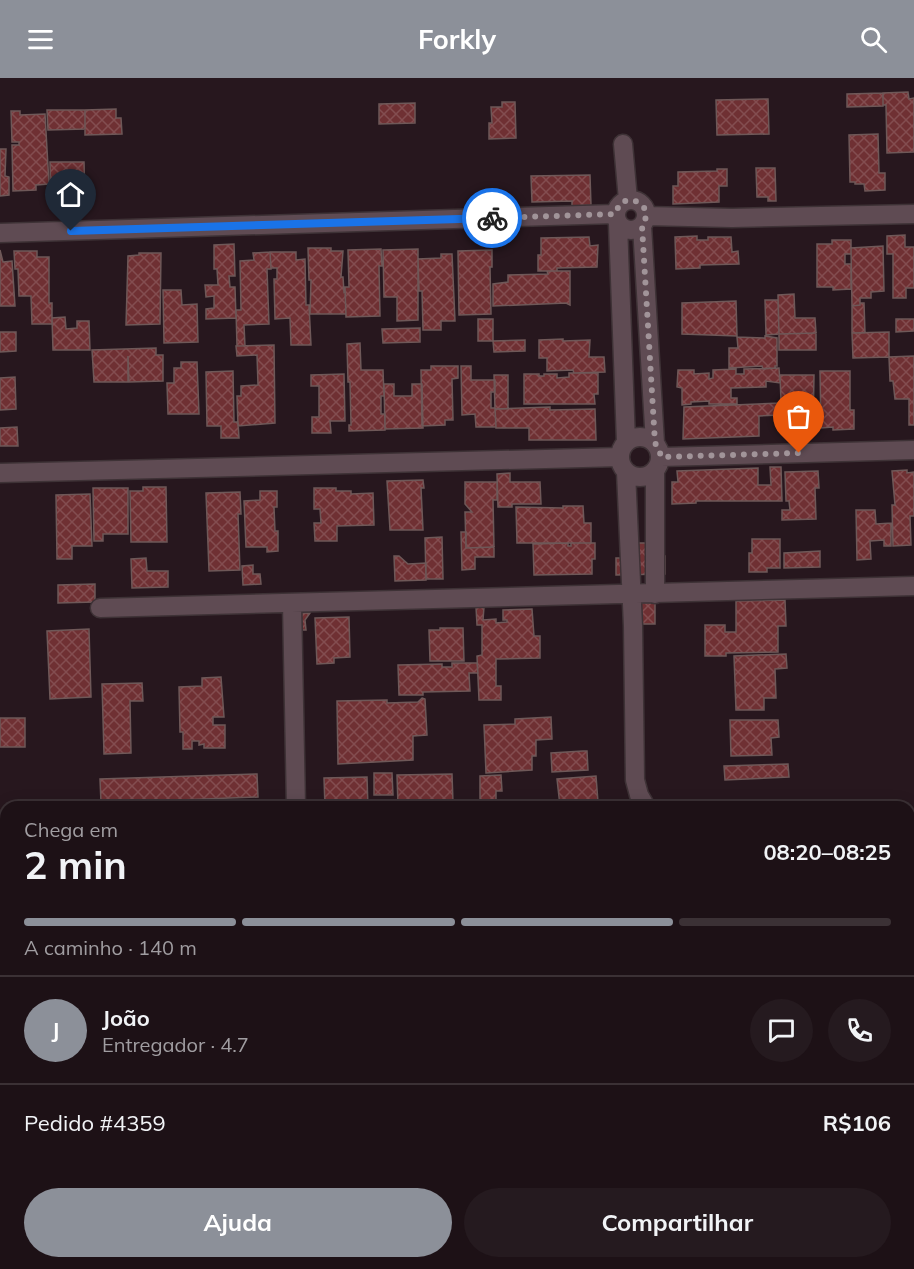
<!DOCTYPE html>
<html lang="pt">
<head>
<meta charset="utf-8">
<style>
  body { margin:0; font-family:Mulish,sans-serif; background:#251a1f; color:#f1f3f6; height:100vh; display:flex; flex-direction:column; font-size:22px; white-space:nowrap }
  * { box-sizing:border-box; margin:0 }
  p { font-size:20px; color:#a09da1 }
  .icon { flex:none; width:33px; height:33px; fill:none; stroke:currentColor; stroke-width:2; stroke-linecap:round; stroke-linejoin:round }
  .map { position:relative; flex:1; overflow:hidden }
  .panel { position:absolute; left:0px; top:723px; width:915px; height:468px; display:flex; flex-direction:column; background:#1d1116; border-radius:18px 18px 0 0; box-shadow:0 3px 15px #0003,0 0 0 2px #3b3135 }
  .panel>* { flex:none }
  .pin { position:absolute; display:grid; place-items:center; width:51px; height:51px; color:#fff; margin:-62px -26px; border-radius:50% 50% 50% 0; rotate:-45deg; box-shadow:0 0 6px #0007 }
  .pin .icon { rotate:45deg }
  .courier { position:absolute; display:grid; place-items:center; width:60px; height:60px; margin:-30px; border:4px solid #1a73e8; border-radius:50%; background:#fff; color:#222; box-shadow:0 2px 8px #0007 }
  .head em { font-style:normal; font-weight:700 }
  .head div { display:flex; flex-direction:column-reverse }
  .head { display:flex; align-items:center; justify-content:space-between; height:102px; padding:0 24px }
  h1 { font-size:39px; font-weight:700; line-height:45px }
  .bar { display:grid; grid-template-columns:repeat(4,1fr); gap:9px 6px; align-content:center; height:72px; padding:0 24px }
  .bar i { height:8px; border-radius:4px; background:#3b3135 }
  .bar .current { background:#8c9099 }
  .bar p { grid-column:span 4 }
  .line { display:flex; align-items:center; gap:15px; padding:0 24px; border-top:2px solid #3b3135 }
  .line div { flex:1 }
  .round { display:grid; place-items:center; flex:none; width:63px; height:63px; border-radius:32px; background:#251a1f }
  .button { display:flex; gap:12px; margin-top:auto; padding:12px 24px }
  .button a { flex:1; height:69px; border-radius:36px; background:#8c9099; color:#fff; font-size:24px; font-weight:700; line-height:69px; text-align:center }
  .button a+a { background:#251a1f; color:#f1f3f6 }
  header { display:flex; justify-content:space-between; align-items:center; height:78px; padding:0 24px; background:#8c9099; color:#fff; font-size:27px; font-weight:700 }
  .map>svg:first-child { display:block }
  .building { fill:url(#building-cross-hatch); stroke:#6e5858; stroke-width:1.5 }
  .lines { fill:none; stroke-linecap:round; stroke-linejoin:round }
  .minor-casing { stroke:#3e3236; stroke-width:21 }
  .minor { stroke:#5f4b53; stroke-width:18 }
  .done { stroke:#a19499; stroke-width:6; stroke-dasharray:0 10.8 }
  .route { stroke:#1a73e8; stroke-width:8 }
</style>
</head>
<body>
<header><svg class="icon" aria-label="menu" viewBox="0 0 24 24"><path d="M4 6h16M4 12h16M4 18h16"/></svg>Forkly<svg class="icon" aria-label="search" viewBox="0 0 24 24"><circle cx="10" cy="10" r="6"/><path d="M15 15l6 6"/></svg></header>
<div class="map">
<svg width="914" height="1191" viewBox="0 0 914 1191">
  <defs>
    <pattern id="building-cross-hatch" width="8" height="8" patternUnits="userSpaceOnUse" patternTransform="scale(1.5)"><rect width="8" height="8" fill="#6f3033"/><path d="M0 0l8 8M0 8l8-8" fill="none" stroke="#834d50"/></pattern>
  </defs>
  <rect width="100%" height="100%" fill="#27171e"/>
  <!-- building -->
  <path class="building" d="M908 14 909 21 914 20V74L887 75 886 27H883V15Z
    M883 15V28L847 29V16Z
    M768 21 769 56 717 57 716 22Z
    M502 24H515L516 60 489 61V45H492L491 29H502Z
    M415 25V45L379 46V26Z
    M116 31V40H121L122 56 85 57V32Z
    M47 32H85V51L48 52Z
    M11 33H20V37L45 36 49 106 36 107V112L13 113 12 67H19V64H12Z
    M878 56 879 95H885V112L865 113 864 106H855V104H850L849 57Z
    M0 71H6L5 98 9 99V117L0 118Z
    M50 84H84L85 121 51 124Z
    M756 90H775L776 123H768V119H757Z
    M717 91H727V108H719V124L673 126V108H678V94L717 93Z
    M590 97 591 127 572 128V123L532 124 531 98Z
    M905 157V169H914V210H906V220H893V176H887V158Z
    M697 158V162H708V159H731L732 174 738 173 739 186 700 187V190L676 191 675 159Z
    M589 159 590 168 598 167 597 189 557 190V193H538V177H541V160Z
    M832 162H851V176H845V186H851V211L833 212V209H817V166H832Z
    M234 166 235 198H229L230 209H235L236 240 206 241V231L214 230V218L206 219 205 207H218L217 191H214V167Z
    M883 168 884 213 871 214V220H860V227L852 228 851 170Z
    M308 170H331V173H343L341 199H343L344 214 345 213 346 236H310L311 202H309Z
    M381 171 382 188H379L380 238 346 239 345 209H349L348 172Z
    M418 171V242L397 243V219H384L383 172Z
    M0 172 3 184 12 183 15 228H0Z
    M492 172V189H490L491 236 459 237 458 173Z
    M14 173H37V179H49V225H52V246H32L31 218H19L18 191H15Z
    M270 174H296V182L305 181 306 227H309L311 267H291L290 240 275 241 274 201H277V190H271Z
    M270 174 271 191H267L269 246 244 247 245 268H237L236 232H241L240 183 254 182 253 175Z
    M139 175H161L160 246 126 247 128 178 139 177Z
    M441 176H452L455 243H441V252H423L422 213H419L418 181 441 180Z
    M547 193H570V227L566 225 493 228V206L508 204V197L548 196Z
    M181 212 182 227 197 226 198 264 164 265 163 212Z
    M794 216 795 240H815L816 255 779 256 778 217Z
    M765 222H778L779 256 766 257Z
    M736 223 737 258 682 256V225Z
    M860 225H864L865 255H852V228L860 227Z
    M65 239 66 251 77 250V243H89L90 272H53L52 240Z
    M478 241H493V263H478Z
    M896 241H914V253L896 254Z
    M420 250V264L383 265 382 251Z
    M0 254H16V273L0 274Z
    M889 254V279L853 280 852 255Z
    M816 255V272H779V256Z
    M765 258 777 260V288H775V290L763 291 762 288 729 290V270H738L737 259 765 260Z
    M563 261V263L590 262 589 279H604L605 294 574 295 573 292 547 293V280H539V262Z
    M525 262V273L494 274 493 263Z
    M360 265 361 292H383L384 318H381V336H385V352L349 353V347H351L350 304H348L347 266Z
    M274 267 275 345 238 348 237 318H241V308L258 307 257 277 237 278 236 268Z
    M156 270V277H163V303L129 304 128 278V304H94L92 272Z
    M914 278V347H909V321H895L893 303H890L889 279Z
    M181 284H197L199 336H168L167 305H174V290H181Z
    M431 288H458V300L452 301 453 342H445V347L422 348 421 292H431Z
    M461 288H471V302H495V314H491V330H495L496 349H476L475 336 462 337Z
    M779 290 780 305 766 303V309L731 310V320H737V326H709V323L691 324V326L682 327V310L677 309 678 292H694V296L709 295V301L713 300V292L736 291V296H744V291Z
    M233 293 234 344H238L239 360H221V348H207L206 294Z
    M820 293H850V332H854V351L833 352V349L821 350Z
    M569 295H598V316H594L595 326H524V296H539V298H544V296H557V300L569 299Z
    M344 296 345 343H330L331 355H312V339H319V308H311V297Z
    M494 297H508V331H495Z
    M780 297H814L813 352H784V349H782Z
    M15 299 16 331 0 332V300Z
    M384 306H394V318H412V306H422L423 350 385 351Z
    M780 325V337L759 338V358L683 361 684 329Z
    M550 329V332L595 331 596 362H529V350H496L495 331Z
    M17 349 18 368H0V350Z
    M770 389H781L782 423H696V425L672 426V404H678L677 393 758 390V407H771Z
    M907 392V395L914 394V438H910L911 467 893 468 892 427H895L892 393Z
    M818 393 819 410H815L816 441 782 442V432H790L789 423H786L785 394Z
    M510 395V404H540L541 426H512V429H498L497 396Z
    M423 402 424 410H421L423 452H390L387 403Z
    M465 404H497V422H493L494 469 466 470 465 434H472L465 426Z
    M143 409H166L167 464H131L130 413H143Z
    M93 410H128V456H103V463H94Z
    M314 410H336V413H351V416L373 415 374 447 337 448V463H315L314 445H321L320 431H314Z
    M260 413H277V429H274L275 453H278V473L267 474V469H246L244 423 260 422Z
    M240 414 241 436H238L240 492 209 493 206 415Z
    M90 416 92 468H72V481H57L56 417Z
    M563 428H583L584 445H591V465H517L516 429 563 430Z
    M856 432H875L876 446 891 445V468H884V462L870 463 871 481 857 482Z
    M461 454H466V470L494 469V479H475V491L462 492Z
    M442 459 443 501H426L425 460Z
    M752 461H780V490H767V494H749V475H752Z
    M568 465V468H571V465H595V481H592V496L534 497 533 466Z
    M638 465H647V479L665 478V496L616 497V480H638Z
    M820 473V489L784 490V475Z
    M394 478H399L408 486 426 485V502L395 503Z
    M146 480 147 493H168V509L132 510 131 481Z
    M253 487V496H260L261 506 243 507 242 488Z
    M95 506V524L58 525V507Z
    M785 522 786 548H778V574L726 575V578H705V547H725V554H736V523Z
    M641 525H655V546H641Z
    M476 529H484L483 542 496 541V545L507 544V542H503V532L532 531 534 558H540V580L496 581V608H501V622H479L477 578 482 577V547H477Z
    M301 535H310L305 542 306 552H292Z
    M349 539 350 579 334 580V585L317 586 315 540Z
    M440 550H463L464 583H430L429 552H440Z
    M89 551 91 619 50 621 47 553Z
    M786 576 787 590 775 591 776 620H764V632H736L734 578Z
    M452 585H477L478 595H469L470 613 423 614V617H399L398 587 442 586V589H452Z
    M221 599 224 639H213V647H225V670H204V666L199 667V663H192V671H183V654H180L179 609 202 608V600Z
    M142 605 143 623H130L131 675 104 676 102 606Z
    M422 620 425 621 427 657 413 658V682L338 686 337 623 387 622V625L418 624Z
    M551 639 552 661 536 662V678H532V692L486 695 484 647 515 646V641Z
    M0 640H25V669H0Z
    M730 642H778L779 659 771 660 772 677 731 678Z
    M583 673H587L588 692 552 694 551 675Z
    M788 686 789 699 725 702 724 688Z
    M374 695H392L393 717H374Z
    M257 696 258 719 101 725 100 701Z
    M452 696 453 724H446V727L432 729 398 728 397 697Z
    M501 697 502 713H496V729H480V698Z
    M596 698 598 724 609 723 610 729H551L560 728 557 701Z
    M367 699 368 729H325L324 700Z
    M147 1185H177V1188L148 1191Z
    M370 1185H447V1191H370Z
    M521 1185H549V1189H554V1191H516Z
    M554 1185H617V1191H554Z
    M628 1185H690L691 1191H628Z
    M778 1185H820V1191H778Z"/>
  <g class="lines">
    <defs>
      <path id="minor" d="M623 66 628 122
        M616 137a15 15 0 1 1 30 0a15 15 0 1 1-30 0Z
        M646 138 732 140 914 136
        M618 146 626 364
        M642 148 655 365
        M0 155 615 136
        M620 379a20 20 0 1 1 40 0a20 20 0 1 1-40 0Z
        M661 379 914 372
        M626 394 633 548 635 702 639 717 646 729
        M0 395 620 379
        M655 516V394
        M292 525 296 729
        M100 530 914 508
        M473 1185V1191"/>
    </defs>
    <!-- minor casing -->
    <use href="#minor" class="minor-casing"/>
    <!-- minor -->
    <use href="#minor" class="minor"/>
  </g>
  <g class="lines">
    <!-- done -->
    <path class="done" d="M492 140 615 136C616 135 619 127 619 127 628 117 647 124 646 138 646 141 643 144 642 148L655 365 659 371 661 379 799 375"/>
    <!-- route -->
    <path class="route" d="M71 153 492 140"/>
  </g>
</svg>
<div class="pin" style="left:799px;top:375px;background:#ea580c"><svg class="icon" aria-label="bag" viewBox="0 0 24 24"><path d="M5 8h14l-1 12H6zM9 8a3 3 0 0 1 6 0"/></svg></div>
<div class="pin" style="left:71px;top:153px;background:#1f2937"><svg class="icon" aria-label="home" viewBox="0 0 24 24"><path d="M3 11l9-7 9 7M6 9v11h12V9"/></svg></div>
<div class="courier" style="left:492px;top:140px"><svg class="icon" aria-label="bike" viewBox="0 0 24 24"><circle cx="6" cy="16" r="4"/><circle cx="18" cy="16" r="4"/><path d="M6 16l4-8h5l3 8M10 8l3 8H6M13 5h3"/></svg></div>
<section class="panel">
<div class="head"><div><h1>2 min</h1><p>Chega em</p></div><em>08:20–08:25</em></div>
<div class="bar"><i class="current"></i><i class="current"></i><i class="current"></i><i></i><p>A caminho · 140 m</p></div>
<div class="line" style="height:108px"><b class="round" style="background:#8c9099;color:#fff">J</b><div><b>João</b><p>Entregador · 4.7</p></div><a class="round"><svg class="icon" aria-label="chat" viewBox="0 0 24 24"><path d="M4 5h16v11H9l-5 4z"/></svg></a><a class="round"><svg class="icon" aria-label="phone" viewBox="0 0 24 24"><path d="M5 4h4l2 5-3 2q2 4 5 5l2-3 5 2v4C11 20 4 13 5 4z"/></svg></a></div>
<div class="line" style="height:78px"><div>Pedido #4359</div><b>R$106</b></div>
<div class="button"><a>Ajuda</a><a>Compartilhar</a></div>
</section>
</div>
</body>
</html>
